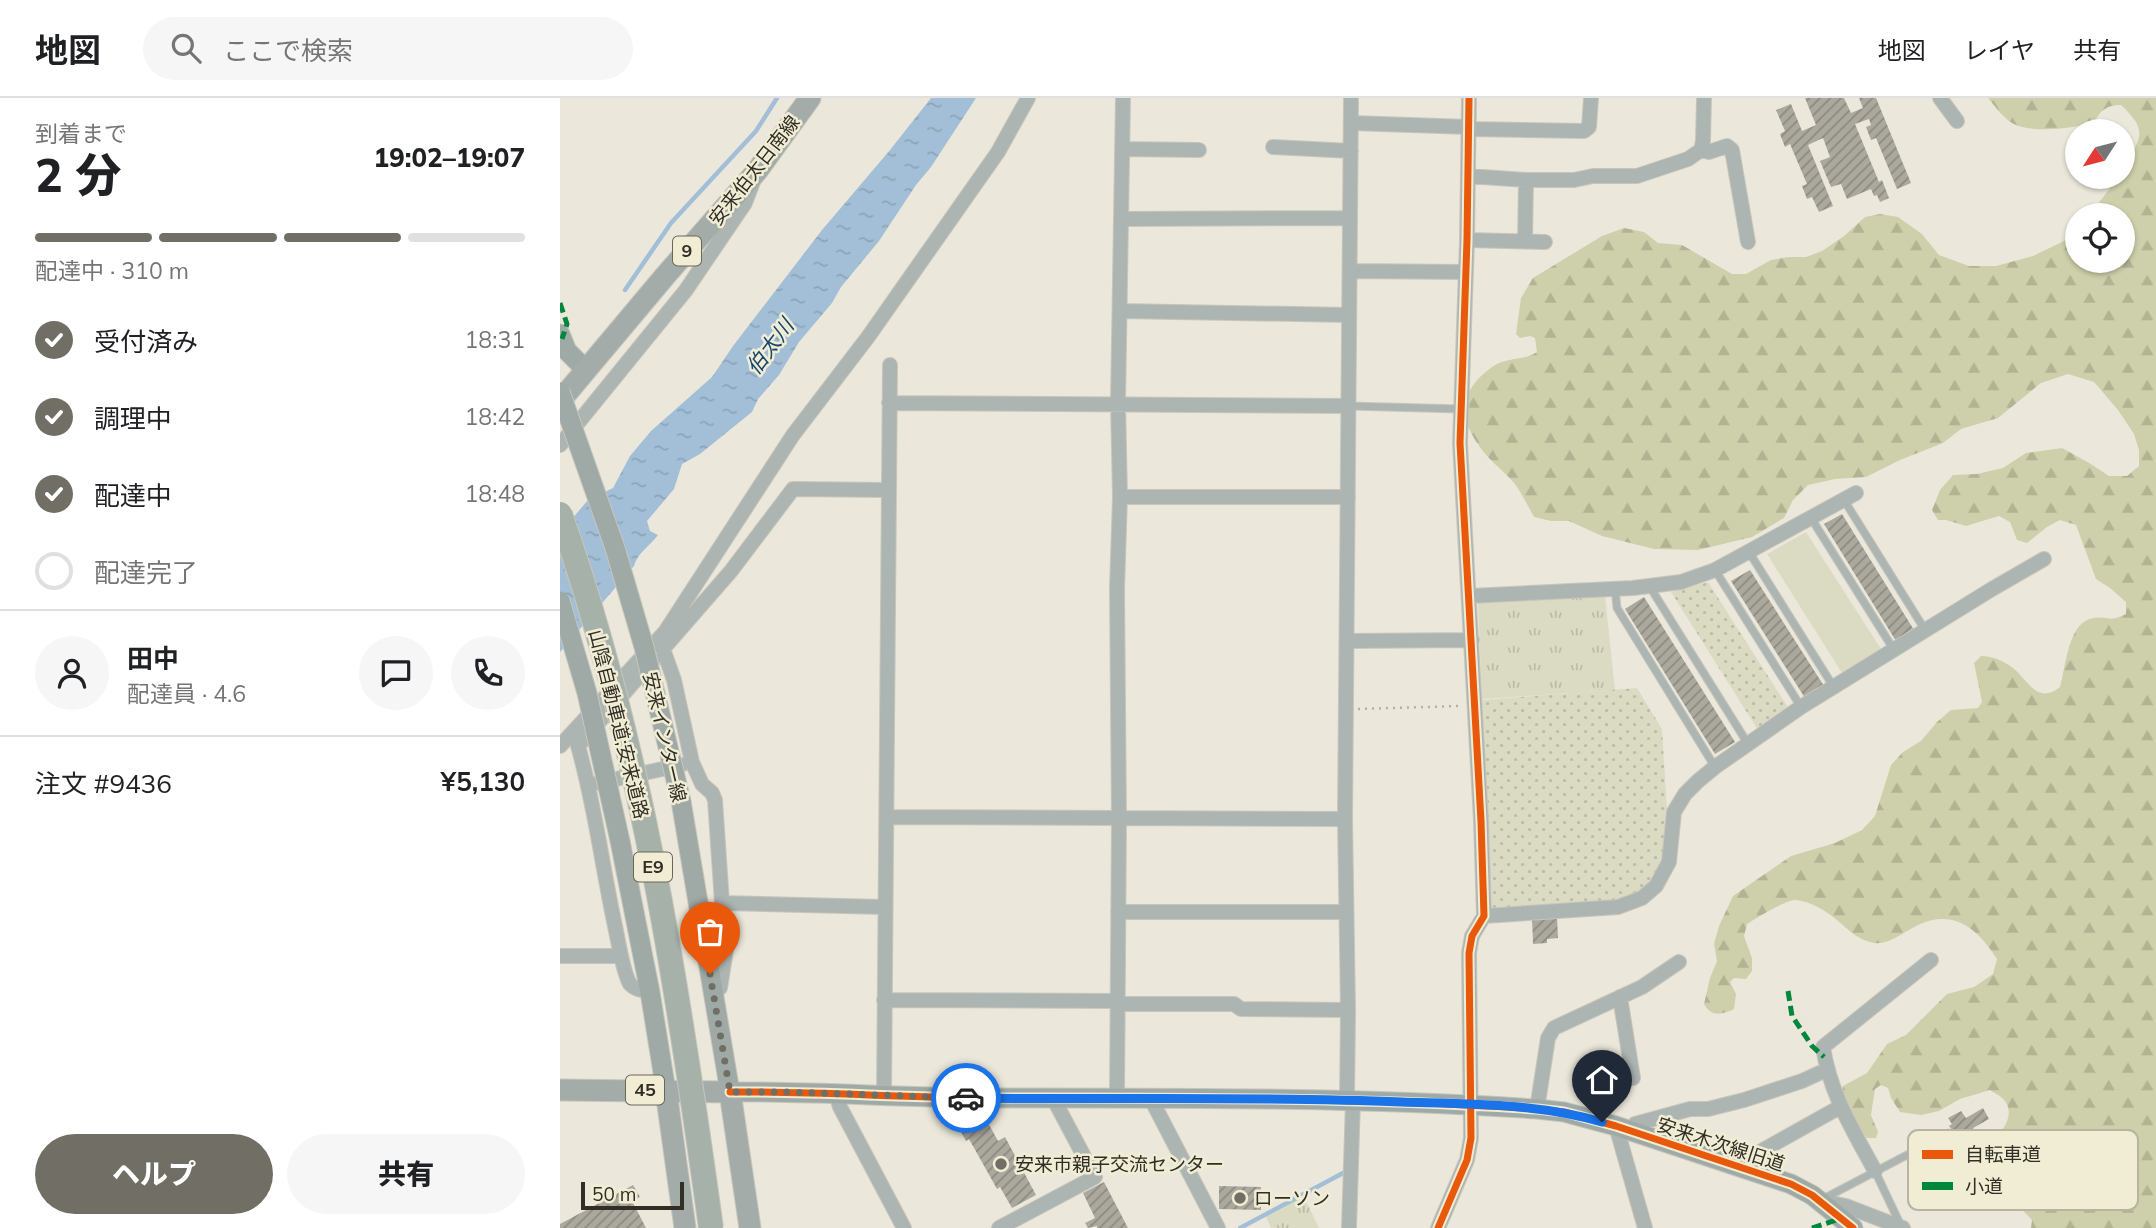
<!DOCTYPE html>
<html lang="ja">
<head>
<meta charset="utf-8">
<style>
  body { margin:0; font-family:Mulish,"Noto Sans JP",sans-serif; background:#f6f6f6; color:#202124; height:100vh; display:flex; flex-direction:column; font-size:26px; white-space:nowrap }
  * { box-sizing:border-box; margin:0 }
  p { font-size:23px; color:#757577 }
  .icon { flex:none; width:38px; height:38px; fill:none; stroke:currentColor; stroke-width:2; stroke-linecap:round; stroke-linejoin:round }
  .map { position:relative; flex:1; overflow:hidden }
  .sheet { display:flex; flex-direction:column; background:#fff; width:560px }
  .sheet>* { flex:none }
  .needle { width:46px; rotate:234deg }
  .tools { position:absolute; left:1505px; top:21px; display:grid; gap:14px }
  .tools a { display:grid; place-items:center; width:70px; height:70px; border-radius:50%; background:#fff; box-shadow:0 2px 5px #0004; font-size:35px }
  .scale { position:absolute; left:21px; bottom:18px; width:103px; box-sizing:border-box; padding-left:7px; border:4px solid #302e25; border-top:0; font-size:19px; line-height:24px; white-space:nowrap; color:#302e25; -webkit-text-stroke:5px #f1edd5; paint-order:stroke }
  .pin { position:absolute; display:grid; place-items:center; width:60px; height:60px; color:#fff; margin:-72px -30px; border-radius:50% 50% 50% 0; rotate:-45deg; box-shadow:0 0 7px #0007 }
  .pin .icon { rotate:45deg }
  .courier { position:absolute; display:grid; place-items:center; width:70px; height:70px; margin:-35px; border:5px solid #1a73e8; border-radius:50%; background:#fff; color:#222; box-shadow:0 2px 9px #0007 }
  .headline em { font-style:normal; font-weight:800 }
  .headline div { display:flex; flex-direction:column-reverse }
  .headline { display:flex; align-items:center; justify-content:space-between; height:119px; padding:0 35px }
  h1 { font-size:46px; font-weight:800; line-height:52px }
  .bar { display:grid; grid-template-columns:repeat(4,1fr); gap:10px 7px; align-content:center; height:84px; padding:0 35px }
  .bar i { height:9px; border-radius:5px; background:#e0e0e0 }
  .bar .on { background:#716f65 }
  .bar p { grid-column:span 4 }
  .line { display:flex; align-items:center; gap:18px; padding:0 35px; border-top:2px solid #e0e0e0 }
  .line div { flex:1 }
  .round { display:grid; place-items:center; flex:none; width:74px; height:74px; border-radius:37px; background:#f6f6f6 }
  ol { padding:0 35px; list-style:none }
  li { display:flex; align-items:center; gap:21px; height:77px }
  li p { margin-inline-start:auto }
  li .icon { padding:7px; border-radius:50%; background:#716f65; color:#fff; stroke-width:4 }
  li:last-child { color:#757577 }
  li i { width:38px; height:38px; border:4px solid #e0e0e0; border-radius:50% }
  .button { display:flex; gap:14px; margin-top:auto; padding:14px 35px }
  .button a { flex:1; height:80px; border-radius:42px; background:#716f65; color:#fff; font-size:28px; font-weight:800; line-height:80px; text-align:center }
  .button a+a { background:#f6f6f6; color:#202124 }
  header { display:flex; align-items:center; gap:42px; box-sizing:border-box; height:98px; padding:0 35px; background:#fff; border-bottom:2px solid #e0e0e0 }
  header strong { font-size:33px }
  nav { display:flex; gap:38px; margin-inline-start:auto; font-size:24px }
  .search { width:490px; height:63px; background:#f6f6f6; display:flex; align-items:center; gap:18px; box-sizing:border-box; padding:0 24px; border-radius:38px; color:#757577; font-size:26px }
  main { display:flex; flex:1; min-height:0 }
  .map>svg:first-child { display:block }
  .grass { fill:url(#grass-tufts) }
  .forest { fill:url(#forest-firs) }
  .park { fill:url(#park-dots) }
  .garden { fill:#dadbc2 }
  .water { fill:url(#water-ripples) }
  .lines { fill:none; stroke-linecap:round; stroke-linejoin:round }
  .stream { stroke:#a2bfd7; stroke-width:4.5 }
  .building { fill:url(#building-hatch) }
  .lane-casing { stroke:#c8c6bc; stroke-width:9 }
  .street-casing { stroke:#c8c6bc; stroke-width:16 }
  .secondary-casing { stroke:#c8c6bc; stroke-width:21 }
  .primary-casing { stroke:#c8c6bc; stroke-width:23 }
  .path { stroke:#aeb2ad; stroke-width:2.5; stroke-dasharray:2 5; stroke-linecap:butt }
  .lane { stroke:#acb5b2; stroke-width:7 }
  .street { stroke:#acb5b2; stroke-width:14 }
  .secondary { stroke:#9faaa7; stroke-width:19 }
  .primary { stroke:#a3aca9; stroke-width:21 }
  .secondary-bridge-casing { stroke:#c8c6bc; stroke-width:21; stroke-linecap:butt }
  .highway-bridge-casing { stroke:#c8c6bc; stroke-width:26; stroke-linecap:butt }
  .secondary-bridge { stroke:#9faaa7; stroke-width:19 }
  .highway-bridge { stroke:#a6b1aa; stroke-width:24 }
  .quiet { stroke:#00873e; stroke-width:5; stroke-dasharray:10 5; stroke-linecap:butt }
  .cycleway-casing { stroke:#f1edd5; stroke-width:11 }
  .cycleway { stroke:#e8590c; stroke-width:7 }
  .done { stroke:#716f65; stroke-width:7; stroke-dasharray:0 12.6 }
  .route { stroke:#1a73e8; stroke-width:9 }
  .poi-dot { fill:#716f65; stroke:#f1edd5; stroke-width:2.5 }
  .labels { text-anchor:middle; stroke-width:5; stroke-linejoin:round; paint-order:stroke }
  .shield { fill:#f1edd5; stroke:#6a675a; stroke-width:2 }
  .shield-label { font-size:18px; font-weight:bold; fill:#302e25 }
  .street-label { font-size:19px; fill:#302e25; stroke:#f1edd5 }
  .poi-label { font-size:19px; fill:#302e25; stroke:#f1edd5; text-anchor:start }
  .water-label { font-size:21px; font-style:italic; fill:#16456d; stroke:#f1edd5 }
  .key { fill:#f1edd5; stroke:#b7b4a0; stroke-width:2 }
  .key-label { font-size:19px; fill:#302e25 }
</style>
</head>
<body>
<header>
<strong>地図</strong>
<div class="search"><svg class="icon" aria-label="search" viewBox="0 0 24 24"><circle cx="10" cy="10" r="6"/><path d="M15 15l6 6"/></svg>ここで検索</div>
<nav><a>地図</a><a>レイヤ</a><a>共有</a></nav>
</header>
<main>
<section class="sheet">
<div class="headline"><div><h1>2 分</h1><p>到着まで</p></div><em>19:02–19:07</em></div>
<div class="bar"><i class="on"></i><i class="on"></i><i class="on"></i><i></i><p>配達中 · 310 m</p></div>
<ol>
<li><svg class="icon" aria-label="check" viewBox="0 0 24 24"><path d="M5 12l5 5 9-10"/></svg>受付済み<p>18:31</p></li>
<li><svg class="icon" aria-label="check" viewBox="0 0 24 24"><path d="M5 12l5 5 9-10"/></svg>調理中<p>18:42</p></li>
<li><svg class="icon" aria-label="check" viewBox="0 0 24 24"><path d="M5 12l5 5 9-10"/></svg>配達中<p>18:48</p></li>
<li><i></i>配達完了</li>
</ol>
<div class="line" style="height:126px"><a class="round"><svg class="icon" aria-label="person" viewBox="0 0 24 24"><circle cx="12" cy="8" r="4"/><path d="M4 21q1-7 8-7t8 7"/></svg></a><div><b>田中</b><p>配達員 · 4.6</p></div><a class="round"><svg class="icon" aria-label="chat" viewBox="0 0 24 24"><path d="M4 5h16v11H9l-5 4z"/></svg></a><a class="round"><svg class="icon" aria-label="phone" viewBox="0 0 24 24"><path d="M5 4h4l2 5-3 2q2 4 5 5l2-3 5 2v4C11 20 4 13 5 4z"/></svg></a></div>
<div class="line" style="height:91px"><div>注文 #9436</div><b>¥5,130</b></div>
<div class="button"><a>ヘルプ</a><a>共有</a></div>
</section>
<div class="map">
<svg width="1596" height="1130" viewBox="0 0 1596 1130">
  <defs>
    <pattern id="grass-tufts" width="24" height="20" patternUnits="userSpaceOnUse" patternTransform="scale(1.75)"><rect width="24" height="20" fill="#dadbc2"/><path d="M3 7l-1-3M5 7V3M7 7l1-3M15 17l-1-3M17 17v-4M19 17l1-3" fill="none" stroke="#bbbca7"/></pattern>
    <pattern id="forest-firs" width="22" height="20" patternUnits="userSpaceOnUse" patternTransform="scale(1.75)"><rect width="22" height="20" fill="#ced0ab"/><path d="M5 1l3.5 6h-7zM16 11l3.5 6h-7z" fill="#b1b393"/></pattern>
    <pattern id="park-dots" width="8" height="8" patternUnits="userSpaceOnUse" patternTransform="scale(1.75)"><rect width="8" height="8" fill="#dadbc2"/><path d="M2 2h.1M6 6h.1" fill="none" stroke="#bbbca7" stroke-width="1.8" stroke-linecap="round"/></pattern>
    <pattern id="water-ripples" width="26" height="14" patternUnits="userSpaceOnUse" patternTransform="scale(1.75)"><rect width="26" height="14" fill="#a2bfd7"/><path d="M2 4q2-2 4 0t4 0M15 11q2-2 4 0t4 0" fill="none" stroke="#8ca4b8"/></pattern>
    <pattern id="building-hatch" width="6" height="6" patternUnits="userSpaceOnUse" patternTransform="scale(1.75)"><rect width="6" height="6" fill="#aba99e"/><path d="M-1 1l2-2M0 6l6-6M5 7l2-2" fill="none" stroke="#8c8a81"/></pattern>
  </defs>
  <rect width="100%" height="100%" fill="#ebe8db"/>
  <!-- grass -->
  <path class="grass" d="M1045 498 1055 592 922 601 918 504Z
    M743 1097 759 1130H711L705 1117 706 1116Z"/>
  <!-- forest -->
  <path class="forest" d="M1428 0H1596V1130H1471L1472 1122C1451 1100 1442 1089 1411 1098L1400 1092 1397 1083 1404 1078 1412 1076 1417 1068 1410 1053 1412 1049C1418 1047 1427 1045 1433 1041 1445 1033 1455 1014 1444 1002 1441 998 1434 995 1430 992L1400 1001 1379 1013 1361 1017 1340 1014 1331 1000 1328 990 1321 987 1315 991 1311 1017 1318 1034 1316 1040H1307L1294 1024 1281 1000 1283 988 1307 975 1327 946 1346 937 1387 896 1414 889 1433 876 1437 861C1418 831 1394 810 1358 827 1345 833 1329 847 1314 845 1298 842 1290 833 1278 823 1267 813 1250 803 1235 802 1226 802 1196 820 1187 826L1184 838 1192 860V873L1186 881 1174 880 1170 884 1176 896 1174 911C1162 917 1151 919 1144 906L1150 880 1157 863 1154 846 1159 828 1173 798 1231 758 1275 745 1302 732 1315 718 1331 667 1343 654 1361 643 1377 624 1391 612 1418 610 1422 604 1414 565 1421 558C1433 558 1444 563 1453 570 1469 583 1477 607 1500 589 1506 568 1508 523 1534 520 1550 518 1547 525 1566 516V504L1550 490 1536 481 1516 427 1500 422 1487 429 1467 445 1457 442 1450 424 1439 418 1406 428 1386 422H1378L1372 412 1380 392 1393 377 1417 376 1443 370 1466 355 1502 350 1531 366 1549 378H1567L1579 368V352L1574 336 1558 312 1534 284 1508 276 1481 285 1438 320 1401 331 1383 345 1340 362 1306 379 1275 381 1248 387 1233 402 1224 420 1192 439 1138 452 1094 451 1042 438 1009 423H991L974 419C968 408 962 396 955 386 947 376 937 369 928 359 900 327 893 297 932 269 946 259 964 263 977 254L975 240 970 238 960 240 956 236 961 200 973 180 1042 138 1064 130 1084 134 1098 145 1122 147 1172 176H1186L1211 162 1228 159H1246L1262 153 1284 138 1305 119 1320 116 1338 119 1362 136 1379 157 1409 168H1436L1473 158 1510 140 1517 131V163H1563V117H1529L1559 79H1563C1563 72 1565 69 1568 62 1584 36 1584 29 1561 7 1547 7 1540 12 1534 25 1514 30 1475 35 1456 27 1445 23 1436 9 1428 0Z"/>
  <!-- park -->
  <path class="park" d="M1148 484 1229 611 1198 632 1111 494Z
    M1077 590 1102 631 1109 744 1108 755 1084 795 1054 804 931 810 922 602Z"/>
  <!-- garden -->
  <path class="garden" d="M1246 434 1321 551 1282 575 1207 456Z"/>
  <!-- water -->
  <path class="water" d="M371 0H416L371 69 356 87 319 143 281 189 272 205 239 244 219 277 198 301 192 314 140 356 122 366 114 391 87 423 90 433 98 437C90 448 78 454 74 468L0 554V435L28 402 53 390 70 358 91 333 152 279 173 248 262 132 330 52Z"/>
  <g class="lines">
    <!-- stream -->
    <path class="stream" d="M65 192 111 125 196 33 217 0
      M680 1130 785 1074"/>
  </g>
  <!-- building -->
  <path class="building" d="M1245 0H1284L1291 15 1303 10 1299 0H1316L1351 85 1337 91 1316 40 1311 42 1306 29 1311 27 1309 21 1295 26 1319 84 1322 82 1329 100 1320 104 1317 97 1314 98 1311 91 1287 101 1281 86 1271 89 1260 63 1270 59 1263 40 1248 47 1273 108 1259 114 1252 99 1247 101 1242 88 1247 86 1230 46 1225 49 1220 36 1225 33 1216 12 1231 6 1242 33 1256 27Z
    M1282 416 1354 532 1336 543 1264 426Z
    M1190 472 1264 588 1245 600 1171 483Z
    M1084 499 1175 644 1155 656 1065 511Z
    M997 818 998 840 987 841V845L973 846 972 819Z
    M1423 1010 1429 1021 1413 1030 1416 1038 1403 1045 1389 1028 1392 1026 1388 1020 1401 1013 1406 1020Z
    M426 1021 438 1043 445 1039 476 1097 452 1110 440 1089 437 1091 409 1041 406 1043 401 1034Z
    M544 1084 568 1130H537V1128L528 1130 525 1125 535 1120 523 1095Z
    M73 1087 80 1099 72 1103 86 1130H0V1126Z
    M659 1088 701 1089V1112L659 1111Z"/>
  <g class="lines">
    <defs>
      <path id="lane" d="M789 308 901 311
        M1284 402 1365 532
        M1251 420 1334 552
        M1189 454 1273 588
        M1155 472 1241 609
        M1090 489 1188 646
        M1055 491 1057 510 1155 669
        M1315 1073 1341 1128
        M1261 1102 1389 1035"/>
      <path id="street" d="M1380 0 1397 23
        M792 25 909 29
        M909 31 1024 33 1029 29 1031 0
        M713 49 791 53
        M562 51 639 52
        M1141 52 1149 54 1167 48 1172 52 1188 144
        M908 78 966 82H1014L1033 78H1077L1128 61 1141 52 1143 43 1144 0
        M562 121 789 120
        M907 142 985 144
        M965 143 966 82
        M790 173 905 174
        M560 213 789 217
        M329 305 789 308
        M0 347 126 192 185 105 193 84
        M560 399H788
        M910 498 1073 490 1121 484 1155 472 1296 395
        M788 543 912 542
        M0 648 105 534 233 337 308 239 438 54 468 0
        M38 685 121 667
        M327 719 785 721
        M162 805 155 702 152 695 142 686 132 664 114 582 103 551 171 473 233 391 327 392
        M558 814H786
        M924 818 1058 809 1082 800 1096 788 1109 764 1114 714 1125 696 1138 683 1155 669 1241 609 1432 491 1484 461
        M0 858H61
        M90 894C83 892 75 892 70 886 63 875 58 842 55 828 42 768 35 707 18 648L93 562
        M152 895 160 890 167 846 162 805 324 809
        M1060 899 1073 980
        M324 902 557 903
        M557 906H674L681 911 788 912
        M276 995 280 1009 344 1130
        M324 998 330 267
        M557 999 559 721 557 491 560 399 558 305 563 0
        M590 999 658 1130
        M787 1001 788 912 785 721 791 0
        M977 1011 988 940 994 930 1082 889 1119 864
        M1056 1028 1085 1130
        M1071 1033 1075 1026 1130 1011H1148L1184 1002 1242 983 1266 972
        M1190 1072 1196 1056 1280 1009
        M1315 1073C1293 1032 1270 996 1263 949L1371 862
        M1262 1103 1286 1108 1343 1130
        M439 1130 535 1079 493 1000
        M789 1130 793 1002
        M878 1130 907 1062 911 1040 909 855 912 838 924 818 921 723 900 345 907 142 909 0"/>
      <path id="secondary" d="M0 236 7 253 26 272
        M121 703 170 994C257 993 343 1000 430 1000 612 1000 795 999 977 1011L1004 1014 1056 1028 1231 1086 1252 1097 1293 1130
        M60 743 90 894 106 993"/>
      <path id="primary" d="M0 303 105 178 197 73 250 0
        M0 992 170 994 190 1130
        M106 993 125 1130"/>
    </defs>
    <!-- lane casing -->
    <use href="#lane" class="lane-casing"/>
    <!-- street casing -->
    <use href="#street" class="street-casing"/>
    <!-- secondary casing -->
    <use href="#secondary" class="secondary-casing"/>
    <!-- primary casing -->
    <use href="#primary" class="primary-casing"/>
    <!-- path -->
    <path class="path" d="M798 611 900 608"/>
    <!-- lane -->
    <use href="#lane" class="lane"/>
    <!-- street -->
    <use href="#street" class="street"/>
    <!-- secondary -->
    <use href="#secondary" class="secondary"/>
    <!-- primary -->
    <use href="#primary" class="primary"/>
    <defs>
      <path id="secondary-bridge" d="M0 294 55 450 84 549 121 703
        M0 503 27 595 60 743"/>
      <path id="highway-bridge" d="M0 416C81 646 118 890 151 1130"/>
    </defs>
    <!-- secondary-bridge casing -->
    <use href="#secondary-bridge" class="secondary-bridge-casing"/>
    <!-- highway-bridge casing -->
    <use href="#highway-bridge" class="highway-bridge-casing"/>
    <!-- secondary-bridge -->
    <use href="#secondary-bridge" class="secondary-bridge"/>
    <!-- highway-bridge -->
    <use href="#highway-bridge" class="highway-bridge"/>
    <!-- quiet -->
    <path class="quiet" d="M0 205 7 226 2 241
      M1228 893 1232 918 1252 948 1264 959
      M1252 1130 1282 1120"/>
    <defs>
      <path id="cycleway" d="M170 994C257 993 343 1000 430 1000 612 1000 795 999 977 1011L1004 1014 1056 1028 1231 1086 1252 1097 1293 1130
        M878 1130 907 1062 911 1040 909 855 912 838 924 818 921 723 900 345 907 142 909 0"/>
    </defs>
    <!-- cycleway casing -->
    <use href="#cycleway" class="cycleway-casing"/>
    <!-- cycleway -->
    <use href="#cycleway" class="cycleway"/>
  </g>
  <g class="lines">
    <!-- done -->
    <path class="done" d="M150 876 170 994H228L406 1000"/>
    <!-- route -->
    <path class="route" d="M406 1000C552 1002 697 998 842 1004 909 1006 977 1005 1042 1024"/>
  </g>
  <!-- markers -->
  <g class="poi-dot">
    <circle cx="441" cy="1066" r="7"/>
    <circle cx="680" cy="1100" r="7"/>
  </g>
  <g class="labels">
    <!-- shield labels -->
    <g class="shield">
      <rect x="113" y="138.5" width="28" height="29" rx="5"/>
      <rect x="74" y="754.5" width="38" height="29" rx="5"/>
      <rect x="66" y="977.5" width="38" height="29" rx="5"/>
    </g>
    <g class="shield-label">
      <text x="127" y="159">9</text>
      <text x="93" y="775">E9</text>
      <text x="85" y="998">45</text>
    </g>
    <!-- street labels -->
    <g class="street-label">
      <text transform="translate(194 72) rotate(-52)" y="7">安来伯太日南線</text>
      <text transform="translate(59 626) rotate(76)" y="7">山陰自動車道;安来道路</text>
      <text transform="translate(105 639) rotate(77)" y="7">安来インター線</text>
      <text transform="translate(1161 1046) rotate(18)" y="7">安来木次線旧道</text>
    </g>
    <!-- poi labels -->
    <g class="poi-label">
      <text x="455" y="1073">安来市親子交流センター</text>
      <text x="694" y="1107">ローソン</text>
    </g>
    <!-- water labels -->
    <g class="water-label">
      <text transform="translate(210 249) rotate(-53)" y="7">伯太川</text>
    </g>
  </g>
  <!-- legend -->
  <rect x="1348" y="1032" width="230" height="80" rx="10" class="key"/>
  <rect x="1362" y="1052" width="31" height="9" fill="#e8590c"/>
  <rect x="1362" y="1084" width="31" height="8" fill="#00873e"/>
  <g class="key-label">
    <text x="1405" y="1063">自転車道</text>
    <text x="1405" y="1095">小道</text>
  </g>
</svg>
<div class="tools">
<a><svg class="needle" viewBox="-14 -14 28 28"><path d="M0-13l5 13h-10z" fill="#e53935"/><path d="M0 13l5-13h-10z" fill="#757577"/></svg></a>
<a><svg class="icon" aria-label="locate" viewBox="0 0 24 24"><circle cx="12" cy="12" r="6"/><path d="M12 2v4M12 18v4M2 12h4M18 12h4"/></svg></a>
</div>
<div class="scale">50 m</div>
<div class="pin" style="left:150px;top:876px;background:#ea580c"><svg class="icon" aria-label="bag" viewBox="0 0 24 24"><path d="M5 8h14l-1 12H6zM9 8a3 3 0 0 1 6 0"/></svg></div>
<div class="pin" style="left:1042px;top:1024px;background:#1f2937"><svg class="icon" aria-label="home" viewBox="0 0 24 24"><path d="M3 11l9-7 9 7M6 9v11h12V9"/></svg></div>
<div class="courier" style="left:406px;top:1000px"><svg class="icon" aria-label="car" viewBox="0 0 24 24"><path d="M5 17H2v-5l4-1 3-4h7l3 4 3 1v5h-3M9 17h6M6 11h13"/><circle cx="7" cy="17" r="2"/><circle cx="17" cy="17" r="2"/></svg></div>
</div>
</main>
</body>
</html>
